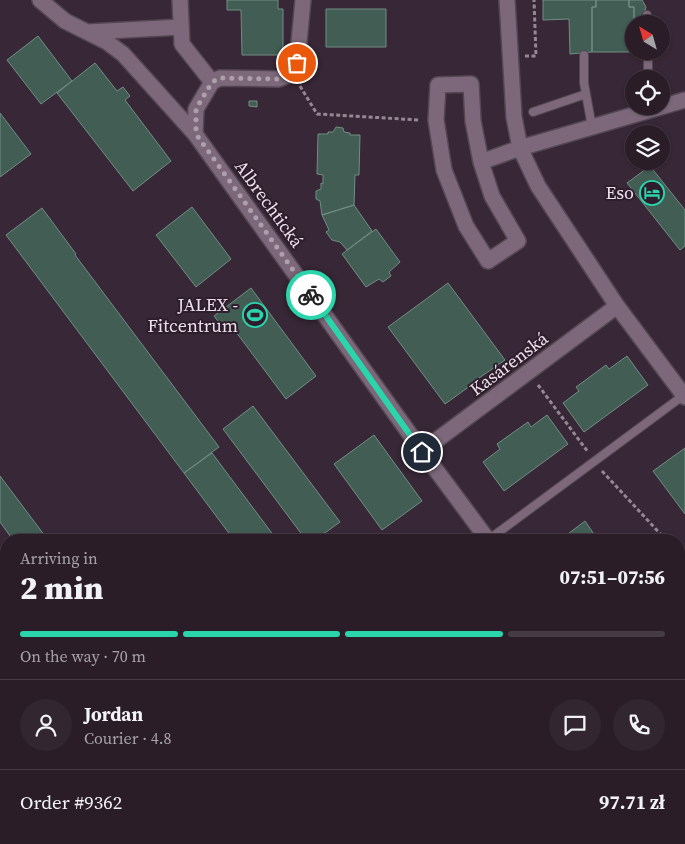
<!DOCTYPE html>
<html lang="en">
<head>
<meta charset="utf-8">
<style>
  body { margin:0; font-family:"Source Serif 4",serif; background:#322630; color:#f1f3f6; height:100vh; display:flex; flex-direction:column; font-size:19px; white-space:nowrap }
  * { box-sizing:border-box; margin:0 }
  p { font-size:16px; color:#a5a2a8 }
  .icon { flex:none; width:28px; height:28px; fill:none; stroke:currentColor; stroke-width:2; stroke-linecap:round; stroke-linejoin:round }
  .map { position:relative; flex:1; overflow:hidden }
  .sheet { position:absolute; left:0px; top:534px; width:685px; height:311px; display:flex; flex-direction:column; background:#2a1d28; border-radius:20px 20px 0 0; box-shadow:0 1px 4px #0004,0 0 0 1px #463b45 }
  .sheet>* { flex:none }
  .needle { width:32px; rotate:323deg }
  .fabs { position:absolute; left:625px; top:15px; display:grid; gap:10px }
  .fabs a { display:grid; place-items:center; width:45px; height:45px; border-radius:50%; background:#2a1d28; box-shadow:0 1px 4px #0004,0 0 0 1px #463b45; font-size:25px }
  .pin { position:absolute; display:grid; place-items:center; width:42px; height:42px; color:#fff; margin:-21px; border:2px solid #fff; border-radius:50%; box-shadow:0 1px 5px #0007 }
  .courier { position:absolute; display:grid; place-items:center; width:50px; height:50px; margin:-25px; border:4px solid #2bd5ac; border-radius:50%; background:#fff; color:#222; box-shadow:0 1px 6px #0007 }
  .head em { font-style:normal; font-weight:800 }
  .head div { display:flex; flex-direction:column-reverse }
  .head { display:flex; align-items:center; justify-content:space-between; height:85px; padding:0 20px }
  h1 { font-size:32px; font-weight:800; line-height:38px }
  .bar { display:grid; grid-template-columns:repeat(4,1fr); gap:8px 5px; align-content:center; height:60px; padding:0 20px }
  .bar i { height:6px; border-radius:4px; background:#463b45 }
  .bar .current { background:#2bd5ac }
  .bar p { grid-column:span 4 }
  .line { display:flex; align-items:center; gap:12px; padding:0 20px; border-top:1px solid #463b45 }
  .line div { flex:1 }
  .round { display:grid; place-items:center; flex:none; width:52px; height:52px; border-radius:26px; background:#322630 }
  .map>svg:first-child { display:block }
  .building { fill:#415d54; stroke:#718e84 }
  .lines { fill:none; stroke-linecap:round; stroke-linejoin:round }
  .lane-casing { stroke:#544653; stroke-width:10 }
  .street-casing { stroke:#544653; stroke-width:18 }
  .path { stroke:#958894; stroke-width:3; stroke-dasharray:4 2.5; stroke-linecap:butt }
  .lane { stroke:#7c687a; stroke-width:8 }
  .street { stroke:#7c687a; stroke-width:15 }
  .done { stroke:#ada0ac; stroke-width:5; stroke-dasharray:0 9 }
  .route { stroke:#2bd5ac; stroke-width:6 }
  .labels { text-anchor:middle; stroke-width:4; stroke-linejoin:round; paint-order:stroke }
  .poi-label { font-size:18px; fill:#ece1eb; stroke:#2e1d2c; text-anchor:end }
  .street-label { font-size:18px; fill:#ece1eb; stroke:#2e1d2c }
</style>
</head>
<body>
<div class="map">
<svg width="685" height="844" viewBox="0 0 685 844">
  <rect width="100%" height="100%" fill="#382736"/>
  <!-- building -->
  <path class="building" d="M227 0H278V9H283V55H242L241 10H227Z
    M543 0H596V7H592V52L570 54 569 19 543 20Z
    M596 0H629V7H634V52H592V7H596Z
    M629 0H642L646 7 642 22H634V7H629Z
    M326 9H386V47H326Z
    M38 36 72 81 41 104 7 60Z
    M95 63 117 91 123 87 130 96 125 100 171 161 133 191 57 93Z
    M249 101H257V107L249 106Z
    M0 113 31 154 0 177Z
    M336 127 343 128 344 132 350 133V135H360L359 175H355L354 205 322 215 320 201 316 199V191L321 189V183L323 184V175L317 174 318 134H328V132H333Z
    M650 166 685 210V246L680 250 627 183Z
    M354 205 372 231 347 250 340 242 332 240 326 232 329 230 322 215Z
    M192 207 231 259 196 287 156 235Z
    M42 208 76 254 75 255 219 447 184 473 6 235Z
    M376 229 400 262 389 272 391 276 383 282 379 279 366 287 342 254Z
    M448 283 505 360 469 385 470 386 445 404 388 327Z
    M251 288 316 376 286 399 233 328 227 333 214 316Z
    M627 356 648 385 584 432 563 403 579 391 576 387 606 365 609 369Z
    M253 406 340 522 315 540H306L223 429Z
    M547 415 568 444 504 491 483 462 500 449 497 444 528 422 531 427Z
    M374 435 422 501 382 530 334 464Z
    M685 448V514L653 471Z
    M212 453 277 540H234L184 473Z
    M0 476 48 540H13L0 522Z
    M585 521 598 540H560Z
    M679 649 685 658V676L679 680Z
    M153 839H187L190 844H156Z
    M203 839H223L224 841 220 844H207Z
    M465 839H497L501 844H469Z"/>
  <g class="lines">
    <defs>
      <path id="lane" d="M647 15V24
        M648 51V79
        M584 55V83L592 127
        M533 112 586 94
        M488 540 684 395"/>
      <path id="street" d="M40 0 65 21 107 42 123 54 195 134 422 451 488 540
        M180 0 182 44 212 82
        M507 0 514 117 520 148 538 186 617 306 685 397
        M88 32 181 27
        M195 134 196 109 212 82 220 78 278 79C289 76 292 73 297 63L303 0
        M481 162 492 196 518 241 488 261 466 226 444 170 436 120 438 85 471 84 473 121 481 162 520 148 685 100
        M422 451 617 306
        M679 734 685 729
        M0 743 6 752
        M59 839 63 844
        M525 839 529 844
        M571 839 575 844"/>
    </defs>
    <!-- lane casing -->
    <use href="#lane" class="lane-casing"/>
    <!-- street casing -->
    <use href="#street" class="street-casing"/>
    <!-- path -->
    <path class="path" d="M525 56H536L534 0
      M300 86 317 114 420 120
      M538 385 588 452
      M602 471 666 540
      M679 584 685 606"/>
    <!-- lane -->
    <use href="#lane" class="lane"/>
    <!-- street -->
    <use href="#street" class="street"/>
  </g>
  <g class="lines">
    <!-- done -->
    <path class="done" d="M297 63C292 73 288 76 278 79L220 78 212 82 196 109V134L311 295"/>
    <!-- route -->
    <path class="route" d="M311 295 422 452"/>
  </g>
  <!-- icons -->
  <defs>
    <symbol id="hotel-ring" viewBox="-11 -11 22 22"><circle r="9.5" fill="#2e1d2c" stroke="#2bd5ac" stroke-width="1.5"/><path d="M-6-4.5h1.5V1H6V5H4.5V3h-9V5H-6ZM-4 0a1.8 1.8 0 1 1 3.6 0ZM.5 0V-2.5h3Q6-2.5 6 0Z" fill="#2bd5ac"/></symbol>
    <symbol id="stadium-ring" viewBox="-11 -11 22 22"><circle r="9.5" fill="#2e1d2c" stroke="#2bd5ac" stroke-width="1.5"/><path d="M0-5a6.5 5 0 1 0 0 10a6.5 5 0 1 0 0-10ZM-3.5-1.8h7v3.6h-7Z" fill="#2bd5ac"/></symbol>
  </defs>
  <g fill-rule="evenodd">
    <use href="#hotel-ring" x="638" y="179" width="28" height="28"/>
    <use href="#stadium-ring" x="241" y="301" width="28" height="28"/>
  </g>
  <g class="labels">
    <!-- poi labels -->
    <g class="poi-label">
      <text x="634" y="199">Eso</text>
      <text x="238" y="311">JALEX -<tspan x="238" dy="21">Fitcentrum</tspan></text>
    </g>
    <!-- street labels -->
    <g class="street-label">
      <text transform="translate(269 204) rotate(54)" y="6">Albrechtická</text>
      <text transform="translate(509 364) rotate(-37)" y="6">Kasárenská</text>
    </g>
  </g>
</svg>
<div class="fabs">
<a><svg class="needle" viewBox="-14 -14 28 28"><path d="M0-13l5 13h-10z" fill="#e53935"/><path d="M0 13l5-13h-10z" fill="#a5a2a8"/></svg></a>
<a><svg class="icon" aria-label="locate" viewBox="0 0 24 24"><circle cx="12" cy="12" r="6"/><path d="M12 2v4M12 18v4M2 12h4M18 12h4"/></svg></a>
<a><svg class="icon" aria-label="layers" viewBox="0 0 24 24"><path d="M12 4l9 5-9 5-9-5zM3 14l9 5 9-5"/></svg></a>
</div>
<div class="pin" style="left:297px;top:63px;background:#ea580c"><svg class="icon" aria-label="bag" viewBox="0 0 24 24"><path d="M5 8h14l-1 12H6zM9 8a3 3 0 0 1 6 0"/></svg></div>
<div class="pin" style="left:422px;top:452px;background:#1f2937"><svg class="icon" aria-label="home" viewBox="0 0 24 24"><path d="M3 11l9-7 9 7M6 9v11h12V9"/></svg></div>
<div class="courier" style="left:311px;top:295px"><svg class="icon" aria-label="bike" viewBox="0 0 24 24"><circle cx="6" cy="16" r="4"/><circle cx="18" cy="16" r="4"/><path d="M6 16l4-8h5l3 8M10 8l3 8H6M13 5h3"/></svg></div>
<section class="sheet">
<div class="head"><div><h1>2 min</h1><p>Arriving in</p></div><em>07:51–07:56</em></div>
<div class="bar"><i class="current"></i><i class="current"></i><i class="current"></i><i></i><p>On the way · 70 m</p></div>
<div class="line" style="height:90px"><a class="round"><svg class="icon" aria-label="person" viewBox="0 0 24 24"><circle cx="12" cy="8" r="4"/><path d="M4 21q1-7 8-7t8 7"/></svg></a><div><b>Jordan</b><p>Courier · 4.8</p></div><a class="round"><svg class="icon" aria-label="chat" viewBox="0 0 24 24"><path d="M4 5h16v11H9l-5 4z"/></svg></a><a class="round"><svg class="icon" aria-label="phone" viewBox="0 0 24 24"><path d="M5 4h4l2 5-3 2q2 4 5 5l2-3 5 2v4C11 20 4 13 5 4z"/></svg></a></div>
<div class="line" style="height:65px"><div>Order #9362</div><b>97.71 zł</b></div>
</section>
</div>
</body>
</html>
